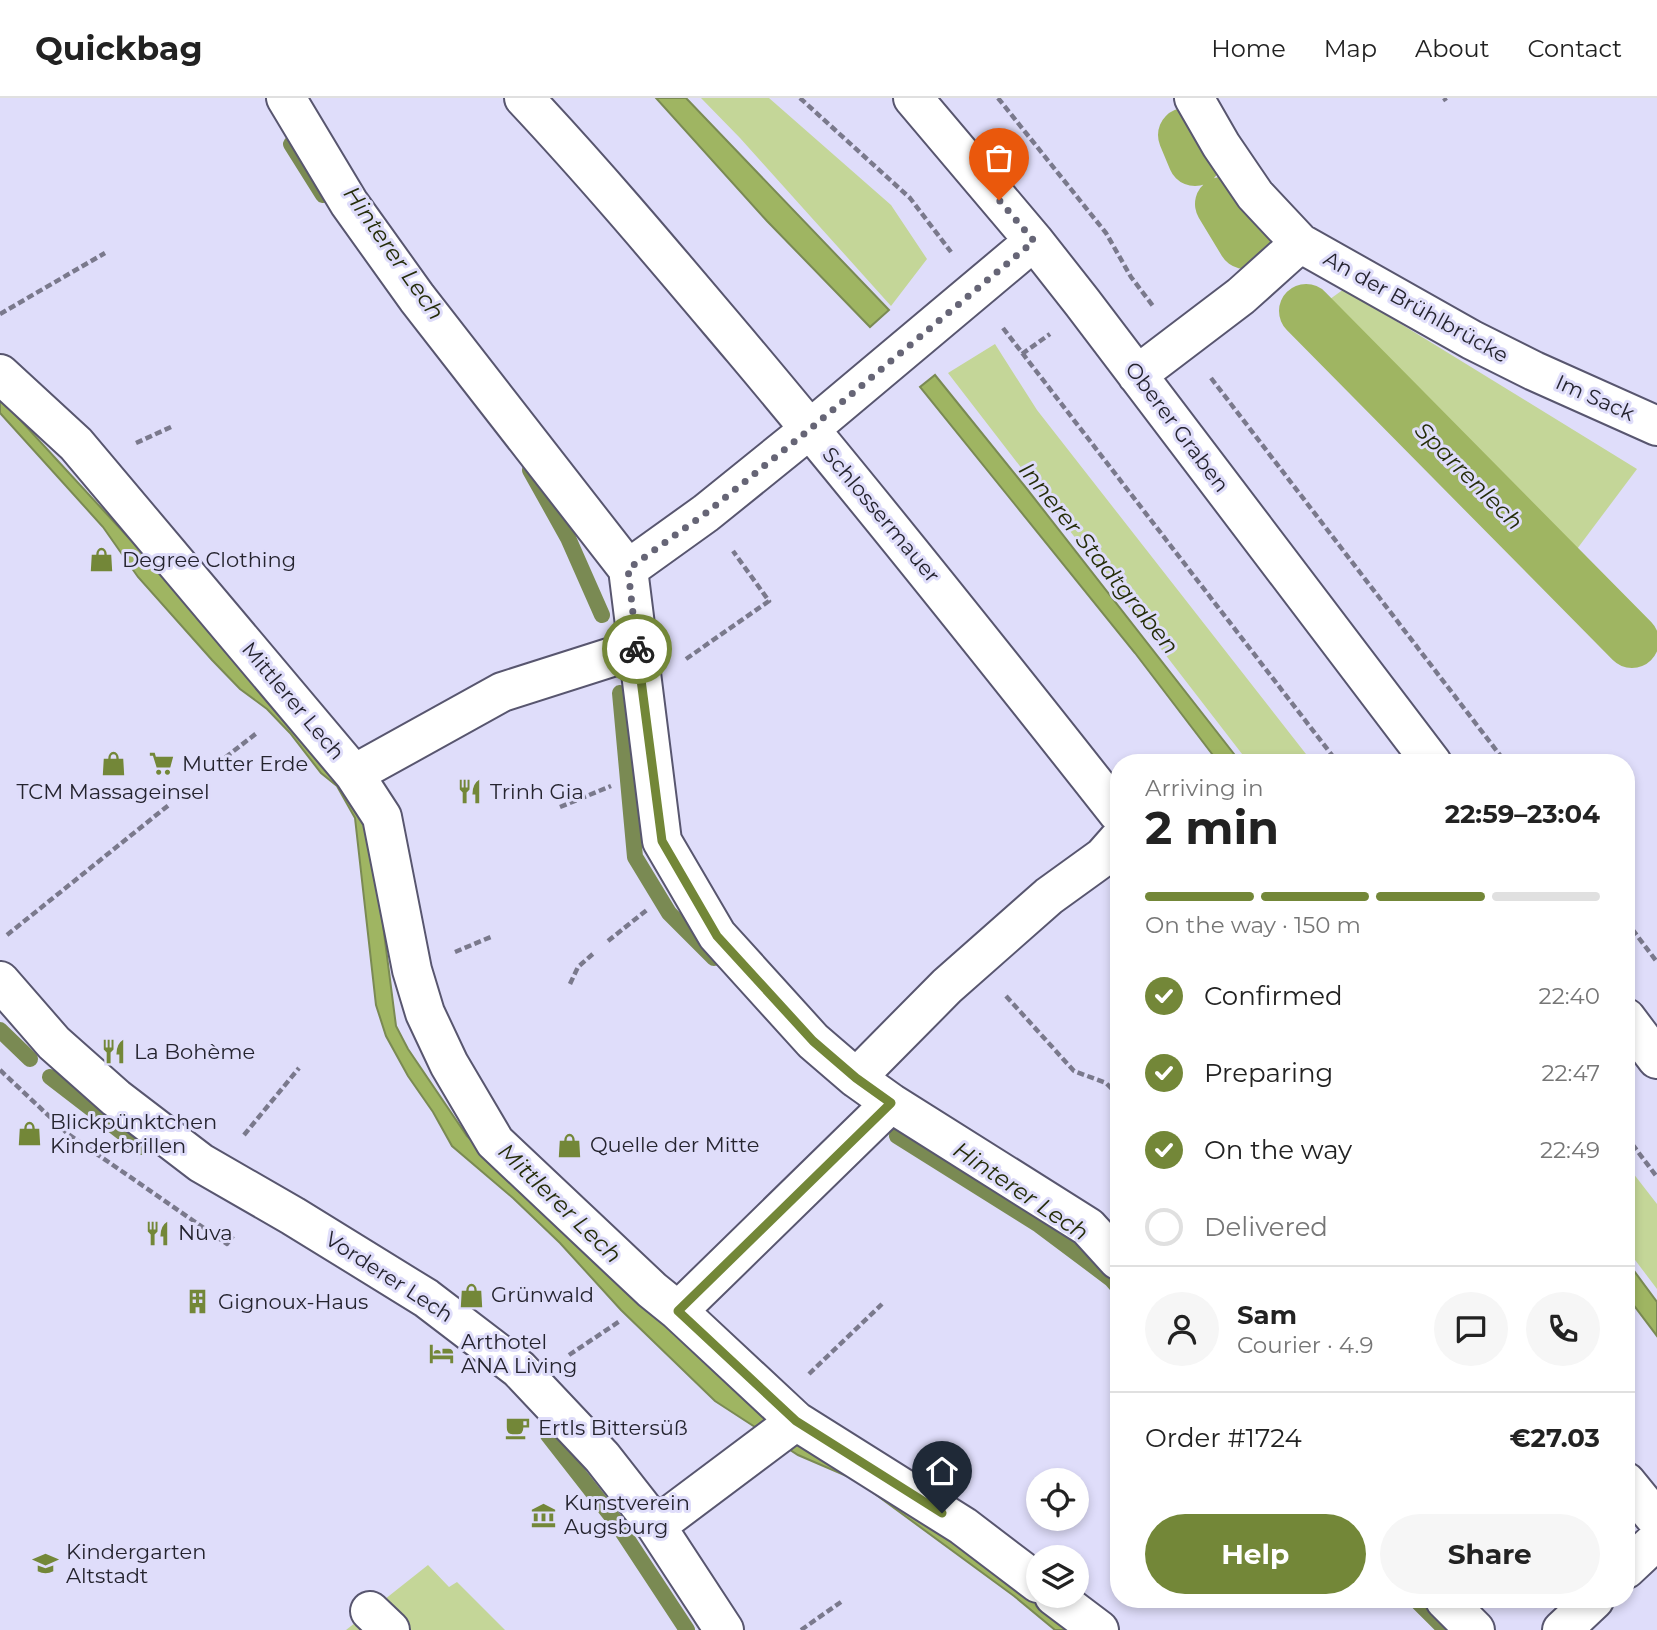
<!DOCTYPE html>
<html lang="en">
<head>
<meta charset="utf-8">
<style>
  body { margin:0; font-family:Montserrat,sans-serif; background:#f6f6f6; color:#222; height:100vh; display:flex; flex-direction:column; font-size:26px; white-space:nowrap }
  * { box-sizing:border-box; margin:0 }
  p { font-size:23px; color:#767676 }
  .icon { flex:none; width:38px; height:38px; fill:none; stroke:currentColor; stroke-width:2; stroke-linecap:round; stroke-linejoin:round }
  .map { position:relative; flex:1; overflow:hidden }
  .drawer { position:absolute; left:1110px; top:656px; width:525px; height:854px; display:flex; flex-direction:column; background:#fff; border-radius:28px; box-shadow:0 4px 10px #0003 }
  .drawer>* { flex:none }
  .buttons { position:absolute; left:1026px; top:1370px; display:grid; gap:14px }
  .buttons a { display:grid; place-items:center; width:63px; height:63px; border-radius:50%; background:#fff; box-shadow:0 4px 10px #0003; font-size:35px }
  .pin { position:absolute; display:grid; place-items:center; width:60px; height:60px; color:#fff; margin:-72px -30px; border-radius:50% 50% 50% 0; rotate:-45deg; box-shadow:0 0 7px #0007 }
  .pin .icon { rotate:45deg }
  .courier { position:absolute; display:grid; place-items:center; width:70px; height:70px; margin:-35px; border:5px solid #738738; border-radius:50%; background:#fff; color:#222; box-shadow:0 2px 9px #0007 }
  .head em { font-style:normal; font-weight:700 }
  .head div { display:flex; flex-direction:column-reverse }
  .head { display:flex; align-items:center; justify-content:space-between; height:119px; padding:0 35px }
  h1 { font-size:46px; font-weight:700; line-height:52px }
  .bar { display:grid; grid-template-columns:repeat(4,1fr); gap:10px 7px; align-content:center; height:84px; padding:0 35px }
  .bar i { height:9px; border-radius:5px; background:#e0e0e0 }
  .bar .on { background:#738738 }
  .bar p { grid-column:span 4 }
  .line { display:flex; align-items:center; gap:18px; padding:0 35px; border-top:2px solid #e0e0e0 }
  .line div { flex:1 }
  .round { display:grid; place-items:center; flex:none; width:74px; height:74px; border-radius:37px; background:#f6f6f6 }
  ol { padding:0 35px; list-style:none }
  li { display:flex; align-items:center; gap:21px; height:77px }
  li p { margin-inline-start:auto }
  li .icon { padding:7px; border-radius:50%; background:#738738; color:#fff; stroke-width:4 }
  li:last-child { color:#767676 }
  li i { width:38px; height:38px; border:4px solid #e0e0e0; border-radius:50% }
  .primary-button { display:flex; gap:14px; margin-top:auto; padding:14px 35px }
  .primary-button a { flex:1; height:80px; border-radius:42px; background:#738738; color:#fff; font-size:28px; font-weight:700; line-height:80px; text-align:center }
  .primary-button a+a { background:#f6f6f6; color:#222 }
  header { display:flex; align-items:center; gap:42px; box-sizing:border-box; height:98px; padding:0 35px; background:#fff; border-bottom:2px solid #e0e0e0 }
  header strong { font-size:33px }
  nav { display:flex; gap:38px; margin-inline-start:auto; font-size:24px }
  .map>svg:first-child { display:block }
  .green { fill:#c4d698 }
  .water { fill:#9fb562; stroke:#7a8a53; stroke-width:2 }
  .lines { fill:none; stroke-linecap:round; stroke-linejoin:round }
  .stream { stroke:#7a8a53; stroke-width:16 }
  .canal { stroke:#9fb562; stroke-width:54 }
  .minor-casing { stroke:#58566f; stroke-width:42 }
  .path { stroke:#7a798c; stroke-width:4.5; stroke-dasharray:7 3.5; stroke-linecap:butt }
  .minor { stroke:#fff; stroke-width:38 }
  .done { stroke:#666576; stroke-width:7; stroke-dasharray:0 12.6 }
  .route { stroke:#738738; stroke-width:9 }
  .labels { text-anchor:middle; stroke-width:6; stroke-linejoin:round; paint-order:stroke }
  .street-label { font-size:21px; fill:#25242f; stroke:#dfddfa }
  .poi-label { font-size:21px; fill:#25242f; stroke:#dfddfa; text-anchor:start }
  .water-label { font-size:23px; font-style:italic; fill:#252d09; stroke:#dfddfa }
</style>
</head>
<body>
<header>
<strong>Quickbag</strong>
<nav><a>Home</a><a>Map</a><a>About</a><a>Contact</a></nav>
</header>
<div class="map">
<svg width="1657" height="1532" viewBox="0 0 1657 1532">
  <rect width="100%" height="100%" fill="#dfddfa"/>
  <!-- green -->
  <path class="green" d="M701 0H769L891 107 927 161 891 208 740 40Z
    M1344 191 1637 371 1574 455 1319 209Z
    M995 246 1037 312 1313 665H1249L948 275Z
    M1626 1066 1657 1106V1191L1626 1150Z
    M428 1467 449 1489 457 1484 505 1532H346Z"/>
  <!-- water -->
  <path class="water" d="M656 0H686L889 212 870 229 767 123Z
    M935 277 1027 391 1241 665H1219L1135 555 920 289Z
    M0 300 230 550 370 726 396 928 408 951 467 1038 568 1128 1081 1532H1055L1014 1498 856 1382 798 1357 715 1303 621 1212 560 1145 513 1100 452 1048 433 1014 408 978 386 938 376 907 355 720 337 688 321 675 290 635 267 611 240 591 212 562 138 479 103 429 0 315Z
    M1626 1162 1657 1204V1238L1626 1197Z"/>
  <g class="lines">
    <!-- stream -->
    <path class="stream" d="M291 46 323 97
      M530 372 568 440 602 517
      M620 595 635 759 669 815 714 860
      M0 932 30 961
      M50 979 141 1049
      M897 1038 1039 1127 1111 1181 1118 1189
      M548 1337 616 1424 687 1532
      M1416 1502 1446 1532"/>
    <!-- canal -->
    <path class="canal" d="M1185 37 1195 61
      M1222 106 1245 144
      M1306 213 1632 543"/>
    <defs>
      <path id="minor" d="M286 0 349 105 417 200 628 471 662 743 717 837 813 943 856 980 891 1005 1088 1129 1118 1162
        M524 0C600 81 671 166 743 251 871 403 995 559 1118 715
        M913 0 1034 143 1082 204 1432 665
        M1194 0 1221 47 1255 97 1300 145 1472 242 1534 273 1657 328
        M0 276 76 346 354 676 382 719 412 872 425 915 449 966 495 1044 652 1192 678 1213 796 1323 963 1428 1038 1485
        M1137 277 1241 198 1300 145
        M628 471 706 415 810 331 1034 143
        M354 676 502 594 637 551
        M0 883 54 945 116 1000 201 1065 293 1118 426 1200 519 1271 602 1359 656 1428 724 1532
        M1626 920 1657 961
        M856 980 947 888 1049 798 1103 759 1118 742
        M678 1213 891 1005
        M1626 1384 1657 1422
        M656 1428 796 1323
        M1626 1471 1657 1442
        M1054 1498 1099 1532
        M1445 1502 1475 1532
        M370 1513 390 1532
        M1562 1532 1594 1502"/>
    </defs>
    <!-- minor casing -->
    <use href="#minor" class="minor-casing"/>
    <!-- path -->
    <path class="path" d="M800 0 910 100 951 154
      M998 0 1106 135 1131 179 1153 208
      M1444 0 1446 3
      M0 216 105 155
      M1003 230 1338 665
      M1022 256 1050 236
      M1211 280 1506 665
      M136 345 171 329
      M686 561 769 503 733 453
      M217 666 258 634
      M560 709 611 688
      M1626 823 1657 864
      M7 837 170 706
      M608 843 648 811
      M455 854 493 838
      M570 886 578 869 595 854
      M1006 898 1074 973 1106 985 1118 997
      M0 972 68 1036 227 1146 233 1138
      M244 1037 299 970
      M1626 1038 1657 1079
      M569 1257 620 1223
      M809 1276 882 1206
      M801 1532 841 1504"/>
    <!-- minor -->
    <use href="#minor" class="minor"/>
  </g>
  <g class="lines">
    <!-- done -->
    <path class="done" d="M637 551 628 471 706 415 810 331 1034 143 999 102"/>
    <!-- route -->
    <path class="route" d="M637 551 662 743 717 838 813 943 856 980 891 1005 678 1213 796 1323 942 1415"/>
  </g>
  <!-- icons -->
  <defs>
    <symbol id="shop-bare" viewBox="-9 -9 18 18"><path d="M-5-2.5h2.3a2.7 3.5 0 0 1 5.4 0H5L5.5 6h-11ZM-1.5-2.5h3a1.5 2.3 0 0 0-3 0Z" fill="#738738" stroke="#dfddfa" stroke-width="2.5" paint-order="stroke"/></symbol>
    <symbol id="supermarket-bare" viewBox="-9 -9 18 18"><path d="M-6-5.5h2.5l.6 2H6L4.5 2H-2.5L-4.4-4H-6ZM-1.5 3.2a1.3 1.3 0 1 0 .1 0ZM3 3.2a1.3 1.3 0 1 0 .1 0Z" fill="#738738" stroke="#dfddfa" stroke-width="2.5" paint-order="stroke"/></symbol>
    <symbol id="restaurant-bare" viewBox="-9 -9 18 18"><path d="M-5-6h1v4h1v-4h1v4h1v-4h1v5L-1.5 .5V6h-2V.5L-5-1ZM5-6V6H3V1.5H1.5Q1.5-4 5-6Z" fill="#738738" stroke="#dfddfa" stroke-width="2.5" paint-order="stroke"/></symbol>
    <symbol id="building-bare" viewBox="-9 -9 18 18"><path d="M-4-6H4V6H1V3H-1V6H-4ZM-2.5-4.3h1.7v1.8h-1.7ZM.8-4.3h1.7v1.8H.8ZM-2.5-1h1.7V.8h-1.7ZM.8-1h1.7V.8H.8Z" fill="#738738" stroke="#dfddfa" stroke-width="2.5" paint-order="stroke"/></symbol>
    <symbol id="hotel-bare" viewBox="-9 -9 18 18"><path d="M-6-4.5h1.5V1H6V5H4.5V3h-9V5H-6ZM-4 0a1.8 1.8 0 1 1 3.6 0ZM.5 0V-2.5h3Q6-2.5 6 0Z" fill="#738738" stroke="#dfddfa" stroke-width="2.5" paint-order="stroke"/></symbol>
    <symbol id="cafe-bare" viewBox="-9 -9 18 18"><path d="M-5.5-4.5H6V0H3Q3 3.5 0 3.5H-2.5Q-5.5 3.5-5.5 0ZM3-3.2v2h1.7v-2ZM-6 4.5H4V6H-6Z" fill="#738738" stroke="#dfddfa" stroke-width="2.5" paint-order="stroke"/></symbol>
    <symbol id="museum-bare" viewBox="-9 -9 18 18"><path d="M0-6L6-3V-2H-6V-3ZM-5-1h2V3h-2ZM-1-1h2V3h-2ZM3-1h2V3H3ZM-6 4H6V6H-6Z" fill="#738738" stroke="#dfddfa" stroke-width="2.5" paint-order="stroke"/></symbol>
    <symbol id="school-bare" viewBox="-9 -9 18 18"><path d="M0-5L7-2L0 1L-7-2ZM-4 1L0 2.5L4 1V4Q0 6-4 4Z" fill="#738738" stroke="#dfddfa" stroke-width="2.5" paint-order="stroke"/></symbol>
  </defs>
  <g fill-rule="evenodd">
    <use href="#shop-bare" x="84" y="444" width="35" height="35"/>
    <use href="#shop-bare" x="96" y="648" width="35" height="35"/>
    <use href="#supermarket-bare" x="144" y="648" width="35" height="35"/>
    <use href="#restaurant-bare" x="452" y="676" width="35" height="35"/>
    <use href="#restaurant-bare" x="96" y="936" width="35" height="35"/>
    <use href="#shop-bare" x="12" y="1018" width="35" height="35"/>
    <use href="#shop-bare" x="552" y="1030" width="35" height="35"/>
    <use href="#restaurant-bare" x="140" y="1118" width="35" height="35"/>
    <use href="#shop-bare" x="454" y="1180" width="35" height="35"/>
    <use href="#building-bare" x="180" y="1186" width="35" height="35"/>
    <use href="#hotel-bare" x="424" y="1238" width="35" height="35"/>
    <use href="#cafe-bare" x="500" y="1312" width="35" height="35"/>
    <use href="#museum-bare" x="526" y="1400" width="35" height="35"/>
    <use href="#school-bare" x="28" y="1448" width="35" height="35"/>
  </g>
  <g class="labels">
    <!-- street labels -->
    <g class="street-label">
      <text transform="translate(1416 209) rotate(29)" y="7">An der Brühlbrücke</text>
      <text transform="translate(1595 300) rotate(24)" y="7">Im Sack</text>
      <text transform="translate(1177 329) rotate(53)" y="7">Oberer Graben</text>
      <text transform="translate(881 417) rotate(50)" y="7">Schlossermauer</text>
      <text transform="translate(293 603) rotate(50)" y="7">Mittlerer Lech</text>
      <text transform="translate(389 1179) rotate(33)" y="7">Vorderer Lech</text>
    </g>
    <!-- poi labels -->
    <g class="poi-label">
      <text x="122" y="469">Degree Clothing</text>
      <text x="182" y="673">Mutter Erde</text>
      <text x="113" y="701" text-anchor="middle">TCM Massageinsel</text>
      <text x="490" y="701">Trinh Gia</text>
      <text x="134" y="961">La Bohème</text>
      <text x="50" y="1031">Blickpünktchen<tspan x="50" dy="24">Kinderbrillen</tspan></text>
      <text x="590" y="1054">Quelle der Mitte</text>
      <text x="178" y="1142">Nuva</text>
      <text x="491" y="1204">Grünwald</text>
      <text x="218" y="1211">Gignoux-Haus</text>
      <text x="461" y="1251">Arthotel<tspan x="461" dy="24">ANA Living</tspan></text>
      <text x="538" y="1337">Ertls Bittersüß</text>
      <text x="564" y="1412">Kunstverein<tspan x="564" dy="24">Augsburg</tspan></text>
      <text x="66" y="1461">Kindergarten<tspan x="66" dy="24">Altstadt</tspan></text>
    </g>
    <!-- water labels -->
    <g class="water-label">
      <text transform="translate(394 155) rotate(55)" y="8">Hinterer Lech</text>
      <text transform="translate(1469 378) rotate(45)" y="8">Sparrenlech</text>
      <text transform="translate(1099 460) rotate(51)" y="8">Innerer Stadtgraben</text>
      <text transform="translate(1021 1093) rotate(34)" y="8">Hinterer Lech</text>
      <text transform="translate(560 1105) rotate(44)" y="8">Mittlerer Lech</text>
    </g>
  </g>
</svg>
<div class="buttons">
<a><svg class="icon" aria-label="locate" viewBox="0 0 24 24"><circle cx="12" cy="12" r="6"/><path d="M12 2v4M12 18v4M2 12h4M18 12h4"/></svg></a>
<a><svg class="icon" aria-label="layers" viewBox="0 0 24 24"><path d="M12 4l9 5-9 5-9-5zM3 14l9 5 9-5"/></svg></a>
</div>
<div class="pin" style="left:999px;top:102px;background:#ea580c"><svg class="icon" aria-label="bag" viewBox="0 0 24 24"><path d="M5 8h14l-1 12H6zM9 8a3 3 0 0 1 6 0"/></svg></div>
<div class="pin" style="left:942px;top:1415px;background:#1f2937"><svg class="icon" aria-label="home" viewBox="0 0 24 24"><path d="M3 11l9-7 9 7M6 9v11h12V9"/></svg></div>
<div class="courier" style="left:637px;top:551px"><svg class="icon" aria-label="bike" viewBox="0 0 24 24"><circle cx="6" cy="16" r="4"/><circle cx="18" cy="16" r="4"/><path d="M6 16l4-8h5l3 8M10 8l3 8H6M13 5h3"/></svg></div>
<section class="drawer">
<div class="head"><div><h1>2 min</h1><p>Arriving in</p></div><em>22:59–23:04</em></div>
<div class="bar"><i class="on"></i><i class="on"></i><i class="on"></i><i></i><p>On the way · 150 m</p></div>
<ol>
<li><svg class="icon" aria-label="check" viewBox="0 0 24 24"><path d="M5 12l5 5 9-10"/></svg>Confirmed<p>22:40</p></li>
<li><svg class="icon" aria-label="check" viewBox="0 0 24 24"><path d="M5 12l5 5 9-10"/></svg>Preparing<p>22:47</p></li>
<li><svg class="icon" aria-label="check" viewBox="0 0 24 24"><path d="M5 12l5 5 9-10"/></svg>On the way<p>22:49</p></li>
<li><i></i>Delivered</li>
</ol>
<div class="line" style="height:126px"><a class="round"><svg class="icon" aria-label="person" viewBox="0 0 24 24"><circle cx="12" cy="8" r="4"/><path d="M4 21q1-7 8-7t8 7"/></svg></a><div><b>Sam</b><p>Courier · 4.9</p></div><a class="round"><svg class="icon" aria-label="chat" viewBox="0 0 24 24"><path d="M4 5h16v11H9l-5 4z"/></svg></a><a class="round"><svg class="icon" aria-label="phone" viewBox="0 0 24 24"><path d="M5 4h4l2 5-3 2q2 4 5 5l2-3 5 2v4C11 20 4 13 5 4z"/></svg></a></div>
<div class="line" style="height:91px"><div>Order #1724</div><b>€27.03</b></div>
<div class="primary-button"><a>Help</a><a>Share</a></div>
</section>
</div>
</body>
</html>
